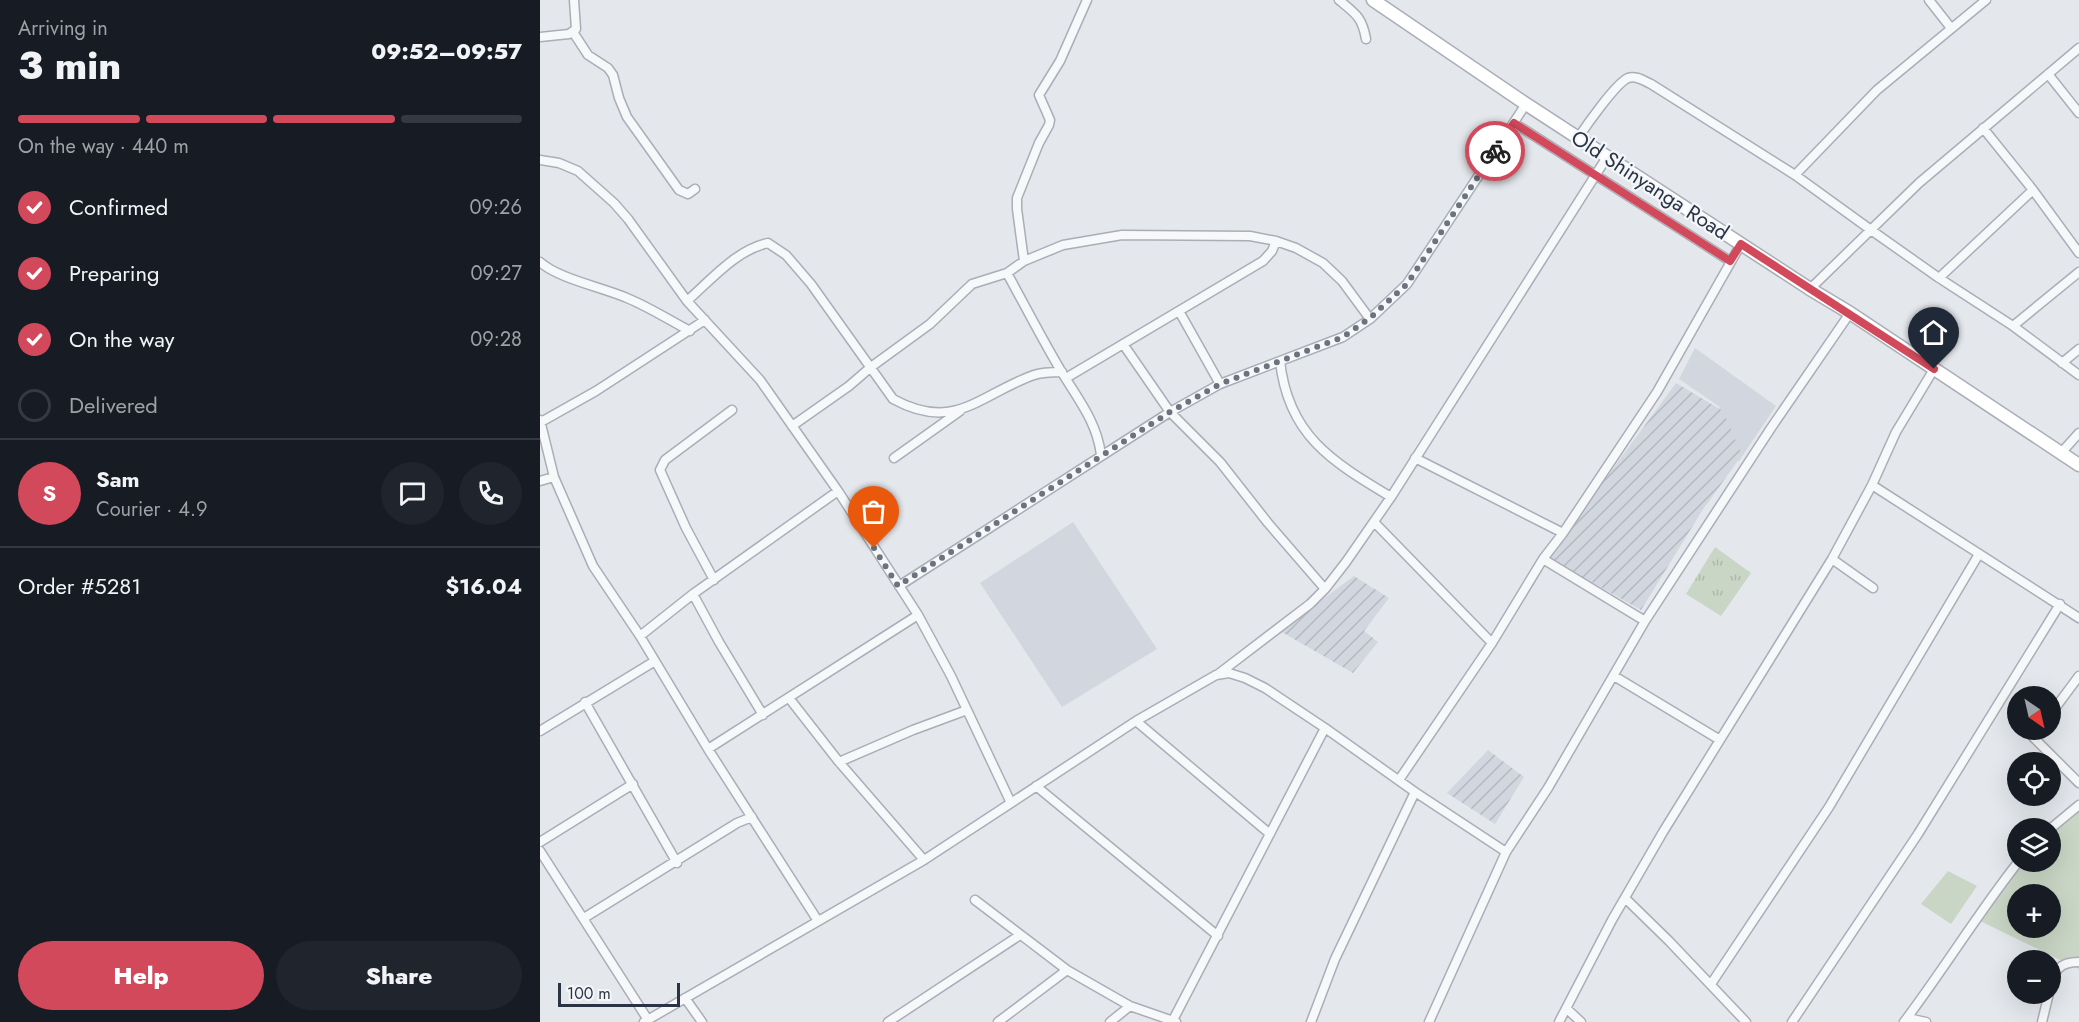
<!DOCTYPE html>
<html lang="en">
<head>
<meta charset="utf-8">
<style>
  body { margin:0; font-family:Jost,sans-serif; background:#20242c; color:#f1f3f6; height:100vh; display:flex; flex-direction:column; font-size:22px; white-space:nowrap }
  * { box-sizing:border-box; margin:0 }
  p { font-size:20px; color:#9ea1a6 }
  .icon { flex:none; width:33px; height:33px; fill:none; stroke:currentColor; stroke-width:2; stroke-linecap:round; stroke-linejoin:round }
  .map { position:relative; flex:1; overflow:hidden }
  .sheet { display:flex; flex-direction:column; background:#171b24; width:540px }
  .sheet>* { flex:none }
  .needle { width:39px; rotate:146deg }
  .buttons { position:absolute; left:1467px; top:686px; display:grid; gap:12px }
  .buttons a { display:grid; place-items:center; width:54px; height:54px; border-radius:50%; background:#171b24; box-shadow:0 6px 24px #0002; font-size:30px }
  .scale { position:absolute; left:18px; bottom:15px; width:122px; box-sizing:border-box; padding-left:6px; border:3px solid #2b3445; border-top:0; font-size:16px; line-height:21px; white-space:nowrap; color:#2b3445; -webkit-text-stroke:4px #f4f6f9; paint-order:stroke }
  .pin { position:absolute; display:grid; place-items:center; width:51px; height:51px; color:#fff; margin:-62px -26px; border-radius:50% 50% 50% 0; rotate:-45deg; box-shadow:0 0 6px #0007 }
  .pin .icon { rotate:45deg }
  .courier { position:absolute; display:grid; place-items:center; width:60px; height:60px; margin:-30px; border:4px solid #d1495b; border-radius:50%; background:#fff; color:#222; box-shadow:0 2px 8px #0007 }
  .headline em { font-style:normal; font-weight:800 }
  .headline div { display:flex; flex-direction:column-reverse }
  .headline { display:flex; align-items:center; justify-content:space-between; height:102px; padding:0 18px }
  h1 { font-size:39px; font-weight:800; line-height:45px }
  .bar { display:grid; grid-template-columns:repeat(4,1fr); gap:9px 6px; align-content:center; height:72px; padding:0 18px }
  .bar i { height:8px; border-radius:4px; background:#363941 }
  .bar .current { background:#d1495b }
  .bar p { grid-column:span 4 }
  .line { display:flex; align-items:center; gap:15px; padding:0 18px; border-top:2px solid #363941 }
  .line div { flex:1 }
  .round { display:grid; place-items:center; flex:none; width:63px; height:63px; border-radius:32px; background:#20242c }
  ol { padding:0 18px; list-style:none }
  li { display:flex; align-items:center; gap:18px; height:66px }
  li p { margin-inline-start:auto }
  li .icon { padding:6px; border-radius:50%; background:#d1495b; color:#fff; stroke-width:4 }
  li:last-child { color:#9ea1a6 }
  li i { width:33px; height:33px; border:3px solid #363941; border-radius:50% }
  .primary-button { display:flex; gap:12px; margin-top:auto; padding:12px 18px }
  .primary-button a { flex:1; height:69px; border-radius:36px; background:#d1495b; color:#fff; font-size:24px; font-weight:800; line-height:69px; text-align:center }
  .primary-button a+a { background:#20242c; color:#f1f3f6 }
  main { display:flex; flex:1; min-height:0 }
  .map>svg:first-child { display:block }
  .built { fill:#d2d6de }
  .industrial { fill:url(#industrial-furrows) }
  .grass { fill:#c9d6c5; fill-rule:evenodd }
  .park { fill:url(#park-tufts) }
  .lines { fill:none; stroke-linecap:round; stroke-linejoin:round }
  .minor-casing { stroke:#a9aeb7; stroke-width:11 }
  .secondary-casing { stroke:#a9aeb7; stroke-width:15 }
  .minor { stroke:#f7f8fa; stroke-width:8 }
  .secondary { stroke:#fff; stroke-width:12 }
  .done { stroke:#6c737f; stroke-width:6; stroke-dasharray:0 10.8 }
  .route { stroke:#d1495b; stroke-width:8 }
  .labels { text-anchor:middle; stroke-width:4.5; stroke-linejoin:round; paint-order:stroke }
  .street-label { font-size:21px; fill:#2b3445; stroke:#f4f6f9 }
</style>
</head>
<body>
<main>
<section class="sheet">
<div class="headline"><div><h1>3 min</h1><p>Arriving in</p></div><em>09:52–09:57</em></div>
<div class="bar"><i class="current"></i><i class="current"></i><i class="current"></i><i></i><p>On the way · 440 m</p></div>
<ol>
<li><svg class="icon" aria-label="check" viewBox="0 0 24 24"><path d="M5 12l5 5 9-10"/></svg>Confirmed<p>09:26</p></li>
<li><svg class="icon" aria-label="check" viewBox="0 0 24 24"><path d="M5 12l5 5 9-10"/></svg>Preparing<p>09:27</p></li>
<li><svg class="icon" aria-label="check" viewBox="0 0 24 24"><path d="M5 12l5 5 9-10"/></svg>On the way<p>09:28</p></li>
<li><i></i>Delivered</li>
</ol>
<div class="line" style="height:108px"><b class="round" style="background:#d1495b;color:#fff">S</b><div><b>Sam</b><p>Courier · 4.9</p></div><a class="round"><svg class="icon" aria-label="chat" viewBox="0 0 24 24"><path d="M4 5h16v11H9l-5 4z"/></svg></a><a class="round"><svg class="icon" aria-label="phone" viewBox="0 0 24 24"><path d="M5 4h4l2 5-3 2q2 4 5 5l2-3 5 2v4C11 20 4 13 5 4z"/></svg></a></div>
<div class="line" style="height:78px"><div>Order #5281</div><b>$16.04</b></div>
<div class="primary-button"><a>Help</a><a>Share</a></div>
</section>
<div class="map">
<svg width="1539" height="1022" viewBox="0 0 1539 1022">
  <defs>
    <pattern id="industrial-furrows" width="10" height="10" patternUnits="userSpaceOnUse" patternTransform="scale(1.5)"><rect width="10" height="10" fill="#d2d6de"/><path d="M-1 1l2-2M0 10L10 0M9 11l2-2" fill="none" stroke="#b4b8c0"/></pattern>
    <pattern id="park-tufts" width="24" height="20" patternUnits="userSpaceOnUse" patternTransform="scale(1.5)"><rect width="24" height="20" fill="#c9d6c5"/><path d="M3 7l-1-3M5 7V3M7 7l1-3M15 17l-1-3M17 17v-4M19 17l1-3" fill="none" stroke="#adb8ab"/></pattern>
  </defs>
  <rect width="100%" height="100%" fill="#e4e7ec"/>
  <!-- built -->
  <path class="built" d="M1155 348 1236 406 1199 461 1169 434 1180 407 1139 379Z
    M533 522 617 649 522 707 440 583Z"/>
  <!-- industrial -->
  <path class="industrial" d="M1136 383 1183 411 1202 455 1162 511 1101 610 1008 557Z
    M814 576 849 598 824 631 838 642 813 673 740 631Z
    M948 750 984 777 955 824 907 793Z"/>
  <!-- grass -->
  <path class="grass" d="M1539 806V969L1434 918 1479 861H1510L1511 832ZM1478 894H1510V927H1478Z
    M1408 871 1437 886 1411 924 1381 904Z"/>
  <!-- park -->
  <path class="park" d="M1175 547 1211 573 1181 616 1146 594Z"/>
  <g class="lines">
    <defs>
      <path id="minor" d="M799 0C816 14 822 17 826 39
        M1389 0 1411 28
        M33 32 48 55 68 68 73 75 79 98 87 117 139 190 148 194 155 189
        M0 37 29 34 36 29 34 0
        M1508 74 1539 113
        M974 123 1190 261
        M1443 128 1493 190 1539 253
        M1038 138C1046 126 1076 83 1088 78 1096 75 1104 81 1111 84L1255 175 1331 230 1399 278 1473 326 1539 375
        M0 160 19 163 38 171 74 203 88 219 147 301 220 380 298 491 378 615 411 676 471 803
        M1255 175 1337 90 1446 0
        M484 261 477 209V198L499 143 509 125 510 120 499 95 520 61 547 0
        M0 262C19 279 62 287 87 298 109 307 129 320 150 331
        M467 273C485 306 502 339 521 371 538 399 557 422 561 455
        M1399 278 1493 190
        M1270 289 1379 183 1539 48
        M147 301C171 280 196 250 228 243L246 255 271 284 353 399C415 433 440 394 494 375 503 372 513 372 522 372
        M639 311 680 384
        M1473 326 1539 272
        M583 344 630 412 680 462 728 523 785 589
        M740 361C748 435 791 461 851 497
        M1522 363 1539 349
        M526 378 723 261 732 251 736 241
        M0 420 14 477 53 566 100 636 168 749 278 921
        M1 422 56 391 165 320
        M252 426 309 386 331 367 390 324 432 284 467 273 484 261 523 245 582 235 710 236 736 241 756 248 783 263 802 281 830 319
        M1521 453 1539 433
        M354 458 420 411
        M875 458 1023 533
        M0 481 14 477
        M1332 485 1539 618
        M834 522 952 643
        M1003 559 1105 621
        M1292 559 1333 588
        M174 580 146 528 120 470 125 460 192 410
        M359 586 630 412 680 384 803 337 830 319 867 284 986 104
        M153 594 179 642 223 715
        M100 636 153 594 298 491
        M677 675 770 604 785 589 806 562 851 497 1067 157
        M1074 676 1180 740
        M249 698 299 762 384 860
        M45 702 137 863
        M1510 715 1539 676
        M596 721 730 834
        M1499 729 1493 737 1539 783
        M0 731 115 661
        M168 749 378 615
        M299 762 373 730 427 710
        M859 780 952 643 1003 559 1023 533 1117 392 1201 244
        M496 786 678 936
        M1510 829 1539 805
        M0 842 93 784
        M0 851 108 1020
        M1086 899 1129 941 1206 1022
        M435 900 527 970 590 1006 636 1022
        M44 918 197 823 212 817
        M1171 984 1289 807 1439 554
        M1510 988C1515 970 1519 962 1539 962
        M145 998 162 1022
        M1027 1009 1041 1022
        M1368 1018 1386 1022
        M633 1020 785 728
        M104 1022 384 860 596 721 676 675 689 673 705 678 725 688 785 728 875 792 966 852
        M348 1022 480 935
        M458 1022 527 970
        M570 1022 590 1006
        M771 1022 795 959 875 792
        M889 1022 966 852 1008 788 1105 621 1231 428 1310 313
        M1019 1022 1072 920 1123 832 1292 559 1332 485 1356 432 1394 369
        M1252 1022 1378 834 1520 604
        M1364 1022C1404 969 1438 913 1479 861
        M1502 1022 1509 993"/>
      <path id="secondary" d="M833 0 986 104 1270 289 1310 313 1539 465"/>
    </defs>
    <!-- minor casing -->
    <use href="#minor" class="minor-casing"/>
    <!-- secondary casing -->
    <use href="#secondary" class="secondary-casing"/>
    <!-- minor -->
    <use href="#minor" class="minor"/>
    <!-- secondary -->
    <use href="#secondary" class="secondary"/>
  </g>
  <g class="lines">
    <!-- done -->
    <path class="done" d="M334 548 358 586 630 412 680 384 803 337 830 318 867 284 955 151"/>
    <!-- route -->
    <path class="route" d="M955 151 974 123 1190 261 1201 244 1394 369"/>
  </g>
  <g class="labels">
    <!-- street labels -->
    <g class="street-label">
      <text transform="translate(1110 185) rotate(33)" y="7">Old Shinyanga Road</text>
    </g>
  </g>
</svg>
<div class="buttons">
<a><svg class="needle" viewBox="-14 -14 28 28"><path d="M0-13l5 13h-10z" fill="#e53935"/><path d="M0 13l5-13h-10z" fill="#9ea1a6"/></svg></a>
<a><svg class="icon" aria-label="locate" viewBox="0 0 24 24"><circle cx="12" cy="12" r="6"/><path d="M12 2v4M12 18v4M2 12h4M18 12h4"/></svg></a>
<a><svg class="icon" aria-label="layers" viewBox="0 0 24 24"><path d="M12 4l9 5-9 5-9-5zM3 14l9 5 9-5"/></svg></a>
<a>+</a>
<a>−</a>
</div>
<div class="scale">100 m</div>
<div class="pin" style="left:334px;top:548px;background:#ea580c"><svg class="icon" aria-label="bag" viewBox="0 0 24 24"><path d="M5 8h14l-1 12H6zM9 8a3 3 0 0 1 6 0"/></svg></div>
<div class="pin" style="left:1394px;top:369px;background:#1f2937"><svg class="icon" aria-label="home" viewBox="0 0 24 24"><path d="M3 11l9-7 9 7M6 9v11h12V9"/></svg></div>
<div class="courier" style="left:955px;top:151px"><svg class="icon" aria-label="bike" viewBox="0 0 24 24"><circle cx="6" cy="16" r="4"/><circle cx="18" cy="16" r="4"/><path d="M6 16l4-8h5l3 8M10 8l3 8H6M13 5h3"/></svg></div>
</div>
</main>
</body>
</html>
